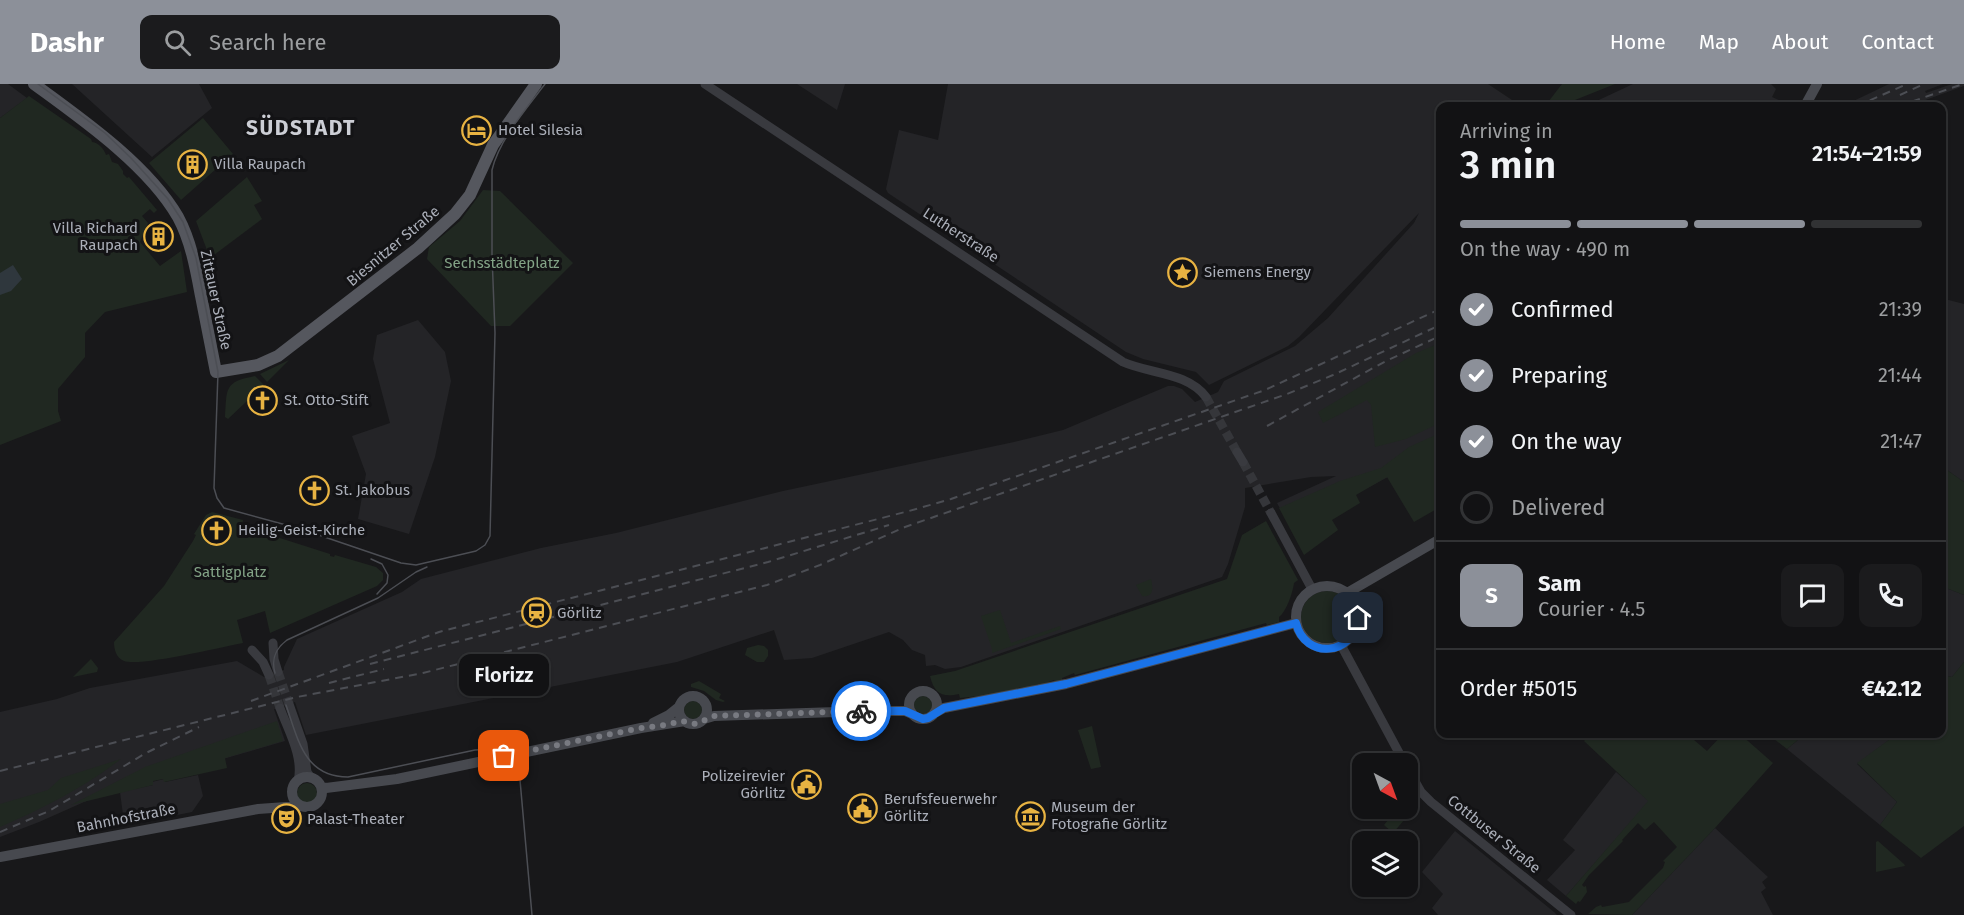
<!DOCTYPE html>
<html lang="en">
<head>
<meta charset="utf-8">
<style>
  body { margin:0; font-family:"Fira Sans",sans-serif; background:#1b1b1d; color:#f1f3f6; height:100vh; display:flex; flex-direction:column; font-size:22px; white-space:nowrap }
  * { box-sizing:border-box; margin:0 }
  p { font-size:20px; color:#9c9ea0 }
  .icon { flex:none; width:33px; height:33px; fill:none; stroke:currentColor; stroke-width:2; stroke-linecap:round; stroke-linejoin:round }
  .map { position:relative; flex:1; overflow:hidden }
  .drawer { position:absolute; left:1436px; top:18px; width:510px; height:636px; display:flex; flex-direction:column; background:#121214; border-radius:12px; box-shadow:0 2px 4px #0004,0 0 0 2px #313234 }
  .drawer>* { flex:none }
  .needle { width:39px; rotate:139deg }
  .tools { position:absolute; left:1352px; top:669px; display:grid; gap:12px }
  .tools a { display:grid; place-items:center; width:66px; height:66px; border-radius:12px; background:#121214; box-shadow:0 2px 4px #0004,0 0 0 2px #313234; font-size:30px }
  .pin { position:absolute; display:grid; place-items:center; width:51px; height:51px; color:#fff; margin:-26px; border-radius:12px; box-shadow:0 3px 9px #0006 }
  .courier { position:absolute; display:grid; place-items:center; width:60px; height:60px; margin:-30px; border:4px solid #1a73e8; border-radius:50%; background:#fff; color:#222; box-shadow:0 2px 8px #0007 }
  .bubble { position:absolute; height:42px; border-radius:12px; background:#121214; box-shadow:0 2px 4px #0004,0 0 0 2px #313234; font-size:20px; font-weight:600; line-height:42px; text-align:center }
  .head em { font-style:normal; font-weight:600 }
  .head div { display:flex; flex-direction:column-reverse }
  .head { display:flex; align-items:center; justify-content:space-between; height:102px; padding:0 24px }
  h1 { font-size:39px; font-weight:600; line-height:45px }
  .bar { display:grid; grid-template-columns:repeat(4,1fr); gap:9px 6px; align-content:center; height:72px; padding:0 24px }
  .bar i { height:8px; border-radius:4px; background:#313234 }
  .bar .active { background:#8c9099 }
  .bar p { grid-column:span 4 }
  .line { display:flex; align-items:center; gap:15px; padding:0 24px; border-top:2px solid #313234 }
  .line div { flex:1 }
  .round { display:grid; place-items:center; flex:none; width:63px; height:63px; border-radius:12px; background:#1b1b1d }
  ol { padding:0 24px; list-style:none }
  li { display:flex; align-items:center; gap:18px; height:66px }
  li p { margin-inline-start:auto }
  li .icon { padding:6px; border-radius:50%; background:#8c9099; color:#fff; stroke-width:4 }
  li:last-child { color:#9c9ea0 }
  li i { width:33px; height:33px; border:3px solid #313234; border-radius:50% }
  header { display:flex; align-items:center; gap:36px; box-sizing:border-box; height:84px; padding:0 30px; background:#8c9099; color:#fff }
  header strong { font-size:28px }
  nav { display:flex; gap:33px; margin-inline-start:auto; font-size:21px }
  .search { width:420px; height:54px; background:#1b1b1d; display:flex; align-items:center; gap:15px; box-sizing:border-box; padding:0 21px; border-radius:12px; color:#9c9ea0; font-size:22px }
  .map>svg:first-child { display:block }
  .built { fill:#242427 }
  .green { fill:#202821 }
  .water { fill:#2f373d }
  .lines { fill:none; stroke-linecap:round; stroke-linejoin:round }
  .tertiary-tunnel { stroke:#35363a; stroke-width:9; stroke-dasharray:9 4.5; stroke-linecap:butt }
  .tertiary { stroke:#393a3f; stroke-width:9 }
  .secondary { stroke:#47494f; stroke-width:10 }
  .primary { stroke:#55575e; stroke-width:12 }
  .tram { stroke:#4c4e54; stroke-width:1.5 }
  .rail { stroke:#4c4e54; stroke-width:2; stroke-dasharray:8 6; stroke-linecap:butt }
  .done { stroke:#787a81; stroke-width:6; stroke-dasharray:0 10.8 }
  .route { stroke:#1a73e8; stroke-width:8 }
  .labels { text-anchor:middle; stroke-width:6; stroke-linejoin:round; paint-order:stroke }
  .poi-label { font-size:15px; fill:#abafb9; stroke:#131315; text-anchor:start }
  .street-label { font-size:15px; fill:#abafb9; stroke:#131315 }
  .park-label { font-size:15px; fill:#83a386; stroke:#131315 }
  .district-label { font-size:21px; font-weight:bold; letter-spacing:1.5px; fill:#ccced5; stroke:#131315 }
</style>
</head>
<body>
<header>
<strong>Dashr</strong>
<div class="search"><svg class="icon" aria-label="search" viewBox="0 0 24 24"><circle cx="10" cy="10" r="6"/><path d="M15 15l6 6"/></svg>Search here</div>
<nav><a>Home</a><a>Map</a><a>About</a><a>Contact</a></nav>
</header>
<div class="map">
<svg width="1964" height="831" viewBox="0 0 1964 831">
  <rect width="100%" height="100%" fill="#18181a"/>
  <!-- built -->
  <path class="built" d="M0 0H8L27 14 0 34Z
    M72 0H199L212 24 152 73Z
    M797 0H845L837 26Z
    M948 0H1488L1515 18 1518 22H1440V365L1291 445 1277 419 1336 392 1311 393 1245 404V423L1228 480 1222 493 961 583 945 585 935 581 926 582 925 571 912 566 903 556 889 548 812 574 784 576 774 546 677 578 306 651 295 618 274 625 285 657 102 710 39 738 0 753V628L57 615 90 604 237 577 264 593 284 586V583L297 555 402 508 421 495 541 464 616 449 783 407 1014 358 1063 346 1168 302H1174L1182 305 1195 318 1218 308 1224 297 1295 262 1328 234 1414 139 1419 129 1299 253 1288 262 1209 301 1196 288 1143 275 1126 268 888 109 886 105 899 46 938 56Z
    M1633 0H1771L1776 5 1772 13 1792 22H1586Z
    M1889 0H1943L1925 7 1926 9 1952 0H1964V2L1909 22H1843Z
    M1941 214 1964 220V398L1944 384 1941 389Z
    M418 236 445 268 451 297 435 373 409 450 358 435 366 390 352 352 390 339 373 275 377 251Z
    M1941 502 1964 511V578L1952 593 1941 591Z
    M1805 650H1897L1857 680 1897 718 1880 741 1787 665Z
    M1616 688 1649 717 1566 812 1547 796 1575 766 1563 756Z
    M198 691 203 712 192 728 127 741 125 731H123L120 708 153 701 152 698 164 695 165 698Z
    M1715 744 1768 793 1762 798 1766 804 1761 808 1773 831H1632Z
    M1455 747 1554 828 1557 831H1438L1432 824 1443 810 1422 788Z"/>
  <!-- green -->
  <path class="green" d="M1562 0H1615L1560 22H1545Z
    M29 12 91 55 92 58C99 59 104 65 106 71L109 70 112 78 118 80 123 87V90L127 94 129 93 157 126 154 129 150 125 142 132 148 139 140 158 160 182 181 167 187 208 105 228 85 249V273L58 305V327L61 337 0 361V34Z
    M203 34 233 70 181 116 149 79Z
    M247 93 262 117 254 121 262 135 210 174 196 137Z
    M483 106 500 107 573 179 510 242H491L427 175 429 163 460 137Z
    M1440 259V339L1406 355 1375 363 1371 321 1367 316 1323 339 1318 328 1416 269Z
    M289 276 267 298 260 290Z
    M255 292 264 301 228 335 225 333C227 304 224 298 255 292Z
    M1440 349V423L1414 438 1387 393 1356 411 1360 419 1332 436 1338 446 1304 471 1279 424 1340 397 1381 384 1409 363Z
    M1944 384 1964 398V511L1941 502V389Z
    M212 428 243 436 242 442 330 470V472L334 473 335 471 376 483 383 489V496L377 502 270 549 265 527 237 536 243 559C222 563 139 583 124 577 116 574 114 565 114 558L164 502 193 457 196 451 194 450 206 431Z
    M1266 437 1298 496 1294 499C1293 507 1287 527 1279 533V538L1267 541 1266 539 1075 591 1074 589 1062 594V596L1055 598 1054 596 1038 602V600L1024 605 1023 603 988 611 960 614 959 610C942 614 934 609 930 592L955 587 1227 495 1242 451Z
    M1151 495C1153 504 1154 514 1142 512L1136 501Z
    M1301 533a26 26 0 1 1 52 0a26 26 0 1 1-52 0Z
    M1000 526 1011 559 1060 542 1061 545 992 569V565L981 532Z
    M758 561 764 562 768 566V572L764 578H757L745 571 747 564Z
    M91 575 98 584 97 588 73 593Z
    M1964 578V742L1921 774 1880 741 1897 718 1857 679 1897 650H1941V591L1952 593Z
    M699 597 721 610 719 614 725 617 723 618 716 616 704 607 691 603V600Z
    M914 621a9 9 0 1 1 18 0a9 9 0 1 1-18 0Z
    M684 626a9 9 0 1 1 18 0a9 9 0 1 1-18 0Z
    M277 637 283 657 225 674 227 684 164 698 163 695 153 697V701L71 721 145 683Z
    M1092 642 1101 683 1091 685 1078 646Z
    M1590 650H1687L1707 667 1723 650H1740L1773 679 1715 744 1632 831 1588 830 1596 823 1601 821 1602 823 1629 818 1663 784 1665 778 1663 777 1677 763 1654 738 1645 746 1638 739 1622 756 1623 757 1589 791 1582 801 1584 803 1586 802 1587 808 1580 818 1578 817 1576 820 1566 812 1648 717 1584 657Z
    M1778 650H1805L1787 665 1774 655Z
    M121 675C83 704 44 724 0 743V720L48 706 61 694Z
    M297 709a10 10 0 1 1 20 0a10 10 0 1 1-20 0Z
    M1407 701 1416 722 1393 749 1384 741 1396 726 1395 725 1407 724Z
    M1878 757 1904 780 1905 782 1876 788V758Z"/>
  <!-- water -->
  <path class="water" d="M13 181 22 195 11 207 0 211V189Z"/>
  <g class="lines">
    <!-- tertiary-tunnel -->
    <path class="tertiary-tunnel" d="M1206 313 1237 368
      M1243 378 1271 429
      M278 588 289 620
      M269 591 280 624"/>
    <!-- tertiary -->
    <path class="tertiary" d="M705 0 1123 278C1150 290 1187 288 1206 313
      M1237 368 1243 378
      M1271 429 1312 505
      M273 559 274 575 278 588
      M1341 561 1405 680
      M252 566 263 578 269 591
      M289 620 303 660 307 688 311 694
      M280 624C288 646 304 673 298 697
      M1407 683 1421 708 1431 718 1571 831"/>
    <!-- secondary -->
    <path class="secondary" d="M1805 22 1817 0
      M1296 533a31 31 0 1 1 62 0a31 31 0 1 1-62 0Z
      M1347 509 1440 455
      M909 621a14 14 0 1 1 28 0a14 14 0 1 1-28 0Z
      M679 626a14 14 0 1 1 28 0a14 14 0 1 1-28 0Z
      M935 629 944 624 1066 600 1296 539
      M704 635 714 632 866 627H905L912 630
      M653 639 669 631 679 623
      M292 708a15 15 0 1 1 30 0a15 15 0 1 1-30 0Z
      M321 703 326 704 397 695 641 644 685 637
      M0 773 258 725 300 722"/>
    <!-- primary -->
    <path class="primary" d="M34 0C82 35 148 81 178 133 191 157 196 185 201 212 206 237 211 263 216 288L258 281 278 272 418 164 455 130 470 111 493 61 536 0"/>
    <!-- tram -->
    <path class="tram" d="M38 0 105 49 131 74 168 115 183 138 196 174 218 288 214 404 217 414 224 424 301 445 401 479 416 481 476 467 485 461 490 452 495 249 492 171V86C499 56 526 25 545 0
      M371 475 382 480 388 491 387 499 377 510
      M275 589C271 575 275 565 287 556L378 514 416 488 427 483
      M286 621C298 655 304 693 348 693L475 666C497 664 513 675 520 696L532 831"/>
    <!-- rail -->
    <path class="rail" d="M1900 11 1924 0
      M1857 22 1907 0
      M1899 22 1963 0
      M1267 342 1386 277 1440 252
      M370 580 768 478 889 441
      M329 599 384 585
      M251 617 439 548 909 427 951 415 1265 306 1440 225
      M0 687 297 613 423 589 767 501 820 481 905 443 1287 310 1333 291 1440 241
      M0 748 49 727 146 669 199 643"/>
  </g>
  <g class="lines">
    <!-- done -->
    <path class="done" d="M504 672 641 644 666 641 682 637 696 640 714 632 861 627"/>
    <!-- route -->
    <path class="route" d="M861 627H905L923 635 928 634 944 624 1066 600 1296 539C1305 576 1354 572 1358 534"/>
  </g>
  <!-- icons -->
  <defs>
    <symbol id="hotel-ring" viewBox="-11 -11 22 22"><circle r="9.5" fill="#131315" stroke="#e8b342" stroke-width="1.5"/><path d="M-6-4.5h1.5V1H6V5H4.5V3h-9V5H-6ZM-4 0a1.8 1.8 0 1 1 3.6 0ZM.5 0V-2.5h3Q6-2.5 6 0Z" fill="#e8b342"/></symbol>
    <symbol id="building-ring" viewBox="-11 -11 22 22"><circle r="9.5" fill="#131315" stroke="#e8b342" stroke-width="1.5"/><path d="M-4-6H4V6H1V3H-1V6H-4ZM-2.5-4.3h1.7v1.8h-1.7ZM.8-4.3h1.7v1.8H.8ZM-2.5-1h1.7V.8h-1.7ZM.8-1h1.7V.8H.8Z" fill="#e8b342"/></symbol>
    <symbol id="sight-ring" viewBox="-11 -11 22 22"><circle r="9.5" fill="#131315" stroke="#e8b342" stroke-width="1.5"/><path d="M0-6L1.8-2.2L6-1.7L2.9 1.2L3.7 5.4L0 3.3L-3.7 5.4L-2.9 1.2L-6-1.7L-1.8-2.2Z" fill="#e8b342"/></symbol>
    <symbol id="church-ring" viewBox="-11 -11 22 22"><circle r="9.5" fill="#131315" stroke="#e8b342" stroke-width="1.5"/><path d="M-1.2-6h2.4v3.5h3.3v2.4h-3.3V6h-2.4V-.1h-3.3v-2.4h3.3Z" fill="#e8b342"/></symbol>
    <symbol id="station-ring" viewBox="-11 -11 22 22"><circle r="9.5" fill="#131315" stroke="#e8b342" stroke-width="1.5"/><path d="M-3-6H3Q5-6 5-4V2Q5 4 3 4L4.5 6H3L1.5 4h-3L-3 6H-4.5L-3 4Q-5 4-5 2V-4Q-5-6-3-6ZM-3.5-4v3h7v-3ZM-3.5 1v1.5H-2V1ZM2 1v1.5H3.5V1Z" fill="#e8b342"/></symbol>
    <symbol id="civic-ring" viewBox="-11 -11 22 22"><circle r="9.5" fill="#131315" stroke="#e8b342" stroke-width="1.5"/><path d="M-.6-6.5H3V-4.5H.6V-3L4-1V1h2V6H-6V1h2V-1L-.6-3ZM-1.2 2.5V6h2.4V2.5Z" fill="#e8b342"/></symbol>
    <symbol id="museum-ring" viewBox="-11 -11 22 22"><circle r="9.5" fill="#131315" stroke="#e8b342" stroke-width="1.5"/><path d="M0-6L6-3V-2H-6V-3ZM-5-1h2V3h-2ZM-1-1h2V3h-2ZM3-1h2V3H3ZM-6 4H6V6H-6Z" fill="#e8b342"/></symbol>
    <symbol id="theatre-ring" viewBox="-11 -11 22 22"><circle r="9.5" fill="#131315" stroke="#e8b342" stroke-width="1.5"/><path d="M-5-5.5Q0-4 5-5.5V0Q5 5 0 6Q-5 5-5 0ZM-3.3-2.5H-1v1.5H-3.3ZM1-2.5H3.3v1.5H1ZM-2.8 1Q0 5.5 2.8 1Z" fill="#e8b342"/></symbol>
  </defs>
  <g fill-rule="evenodd">
    <use href="#hotel-ring" x="460" y="30" width="33" height="33"/>
    <use href="#building-ring" x="176" y="64" width="33" height="33"/>
    <use href="#building-ring" x="142" y="136" width="33" height="33"/>
    <use href="#sight-ring" x="1166" y="172" width="33" height="33"/>
    <use href="#church-ring" x="246" y="300" width="33" height="33"/>
    <use href="#church-ring" x="298" y="390" width="33" height="33"/>
    <use href="#church-ring" x="200" y="430" width="33" height="33"/>
    <use href="#station-ring" x="520" y="512" width="33" height="33"/>
    <use href="#civic-ring" x="790" y="684" width="33" height="33"/>
    <use href="#civic-ring" x="846" y="708" width="33" height="33"/>
    <use href="#museum-ring" x="1014" y="716" width="33" height="33"/>
    <use href="#theatre-ring" x="270" y="718" width="33" height="33"/>
  </g>
  <g class="labels">
    <!-- poi labels -->
    <g class="poi-label">
      <text x="498" y="51">Hotel Silesia</text>
      <text x="214" y="85">Villa Raupach</text>
      <text x="138" y="149" text-anchor="end">Villa Richard<tspan x="138" dy="17">Raupach</tspan></text>
      <text x="1204" y="193">Siemens Energy</text>
      <text x="284" y="321">St. Otto-Stift</text>
      <text x="335" y="411">St. Jakobus</text>
      <text x="238" y="451">Heilig-Geist-Kirche</text>
      <text x="557" y="534">Görlitz</text>
      <text x="785" y="697" text-anchor="end">Polizeirevier<tspan x="785" dy="17">Görlitz</tspan></text>
      <text x="884" y="720">Berufsfeuerwehr<tspan x="884" dy="17">Görlitz</tspan></text>
      <text x="1051" y="728">Museum der<tspan x="1051" dy="17">Fotografie Görlitz</tspan></text>
      <text x="307" y="740">Palast-Theater</text>
    </g>
    <!-- street labels -->
    <g class="street-label">
      <text transform="translate(961 151) rotate(33)" y="5">Lutherstraße</text>
      <text transform="translate(393 162) rotate(-40)" y="5">Biesnitzer Straße</text>
      <text transform="translate(216 216) rotate(78)" y="5">Zittauer Straße</text>
      <text transform="translate(126 734) rotate(-11)" y="5">Bahnhofstraße</text>
      <text transform="translate(1494 750) rotate(39)" y="5">Cottbuser Straße</text>
    </g>
    <!-- park labels -->
    <g class="park-label">
      <text x="502" y="184">Sechsstädteplatz</text>
      <text x="230" y="493">Sattigplatz</text>
    </g>
    <!-- district labels -->
    <g class="district-label">
      <text x="301" y="51">SÜDSTADT</text>
    </g>
  </g>
</svg>
<div class="tools">
<a><svg class="needle" viewBox="-14 -14 28 28"><path d="M0-13l5 13h-10z" fill="#e53935"/><path d="M0 13l5-13h-10z" fill="#9c9ea0"/></svg></a>
<a><svg class="icon" aria-label="layers" viewBox="0 0 24 24"><path d="M12 4l9 5-9 5-9-5zM3 14l9 5 9-5"/></svg></a>
</div>
<div class="pin" style="left:504px;top:672px;background:#ea580c"><svg class="icon" aria-label="bag" viewBox="0 0 24 24"><path d="M5 8h14l-1 12H6zM9 8a3 3 0 0 1 6 0"/></svg></div>
<div class="pin" style="left:1358px;top:534px;background:#1f2937"><svg class="icon" aria-label="home" viewBox="0 0 24 24"><path d="M3 11l9-7 9 7M6 9v11h12V9"/></svg></div>
<div class="courier" style="left:861px;top:627px"><svg class="icon" aria-label="bike" viewBox="0 0 24 24"><circle cx="6" cy="16" r="4"/><circle cx="18" cy="16" r="4"/><path d="M6 16l4-8h5l3 8M10 8l3 8H6M13 5h3"/></svg></div>
<div class="bubble" style="left:459px;top:570px;width:90px">Florizz</div>
<section class="drawer">
<div class="head"><div><h1>3 min</h1><p>Arriving in</p></div><em>21:54–21:59</em></div>
<div class="bar"><i class="active"></i><i class="active"></i><i class="active"></i><i></i><p>On the way · 490 m</p></div>
<ol>
<li><svg class="icon" aria-label="check" viewBox="0 0 24 24"><path d="M5 12l5 5 9-10"/></svg>Confirmed<p>21:39</p></li>
<li><svg class="icon" aria-label="check" viewBox="0 0 24 24"><path d="M5 12l5 5 9-10"/></svg>Preparing<p>21:44</p></li>
<li><svg class="icon" aria-label="check" viewBox="0 0 24 24"><path d="M5 12l5 5 9-10"/></svg>On the way<p>21:47</p></li>
<li><i></i>Delivered</li>
</ol>
<div class="line" style="height:108px"><b class="round" style="background:#8c9099;color:#fff">S</b><div><b>Sam</b><p>Courier · 4.5</p></div><a class="round"><svg class="icon" aria-label="chat" viewBox="0 0 24 24"><path d="M4 5h16v11H9l-5 4z"/></svg></a><a class="round"><svg class="icon" aria-label="phone" viewBox="0 0 24 24"><path d="M5 4h4l2 5-3 2q2 4 5 5l2-3 5 2v4C11 20 4 13 5 4z"/></svg></a></div>
<div class="line" style="height:78px"><div>Order #5015</div><b>€42.12</b></div>
</section>
</div>
</body>
</html>
